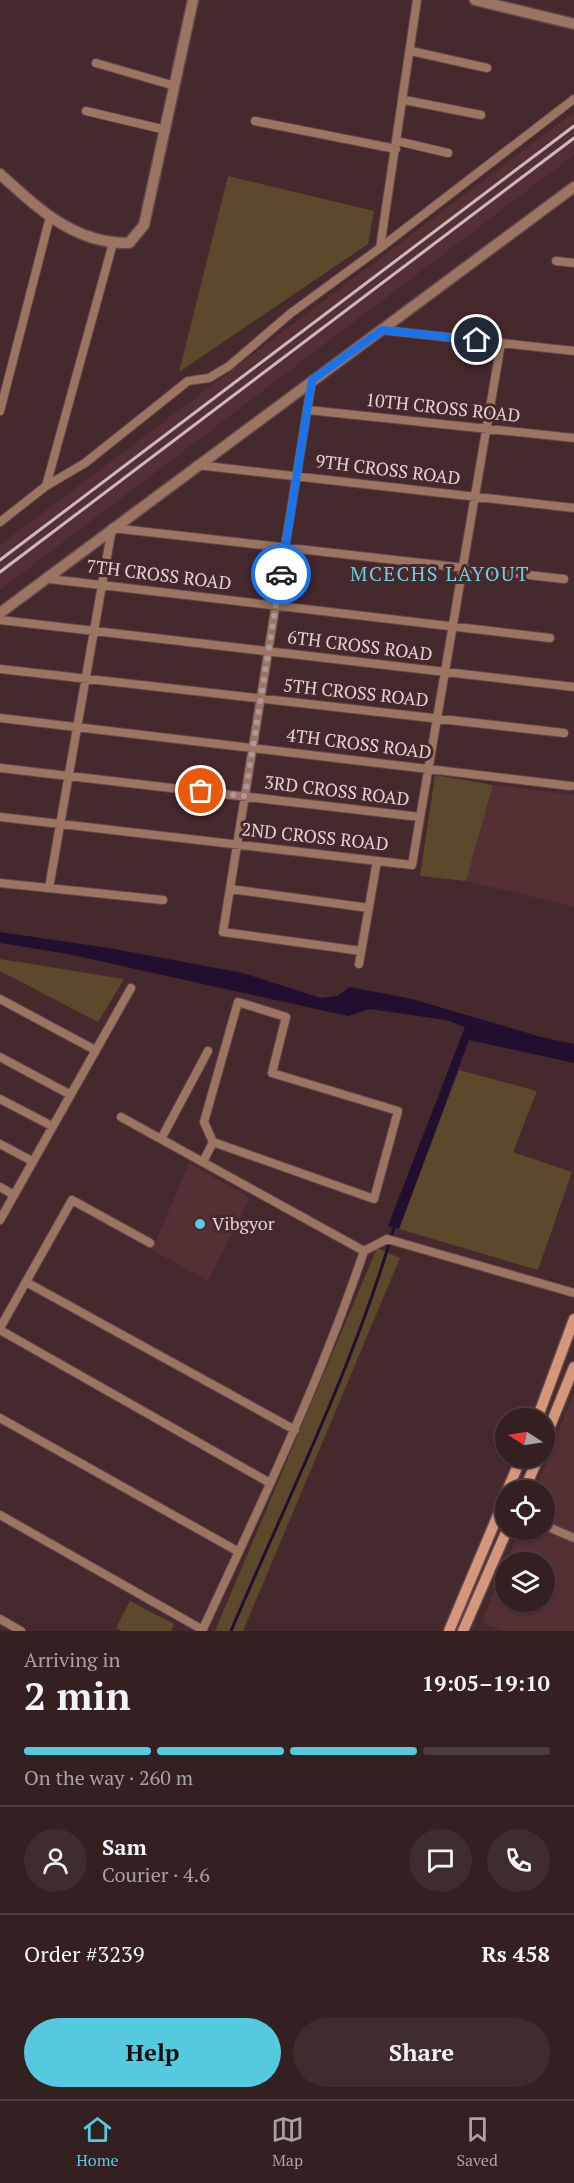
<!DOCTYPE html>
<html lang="en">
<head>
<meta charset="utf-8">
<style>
  body { margin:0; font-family:"PT Serif",serif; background:#3f2c2e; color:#f1f3f6; height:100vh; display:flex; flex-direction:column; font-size:22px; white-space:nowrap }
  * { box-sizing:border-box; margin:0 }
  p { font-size:20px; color:#a9a2a5 }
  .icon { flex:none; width:33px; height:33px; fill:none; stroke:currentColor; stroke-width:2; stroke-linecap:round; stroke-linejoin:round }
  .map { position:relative; height:1631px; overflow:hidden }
  .sheet { display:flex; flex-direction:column; background:#341f21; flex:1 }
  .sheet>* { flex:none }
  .needle { width:39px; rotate:282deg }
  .fabs { position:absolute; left:495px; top:1408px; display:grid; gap:12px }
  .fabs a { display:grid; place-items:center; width:60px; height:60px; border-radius:50%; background:#341f21; box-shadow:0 2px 4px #0004,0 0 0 2px #4e3d3f; font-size:30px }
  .pin { position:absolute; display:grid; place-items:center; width:51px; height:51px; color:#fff; margin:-26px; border:3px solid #fff; border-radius:50%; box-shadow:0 2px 6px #0007 }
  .courier { position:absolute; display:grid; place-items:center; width:60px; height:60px; margin:-30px; border:4px solid #1a73e8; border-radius:50%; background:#fff; color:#222; box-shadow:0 2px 8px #0007 }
  .overview em { font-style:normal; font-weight:800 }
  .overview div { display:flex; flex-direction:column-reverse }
  .overview { display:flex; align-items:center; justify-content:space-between; height:102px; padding:0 24px }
  h1 { font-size:39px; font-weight:800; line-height:45px }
  .bar { display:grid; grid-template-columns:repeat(4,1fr); gap:9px 6px; align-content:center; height:72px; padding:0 24px }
  .bar i { height:8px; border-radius:4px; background:#4e3d3f }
  .bar .current { background:#55cadf }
  .bar p { grid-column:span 4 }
  .line { display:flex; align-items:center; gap:15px; padding:0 24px; border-top:2px solid #4e3d3f }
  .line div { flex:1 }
  .round { display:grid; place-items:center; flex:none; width:63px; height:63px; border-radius:32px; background:#3f2c2e }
  .action { display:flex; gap:12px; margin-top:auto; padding:12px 24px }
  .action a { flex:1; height:69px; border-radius:36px; background:#55cadf; color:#111; font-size:24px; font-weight:800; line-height:69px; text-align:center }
  .action a+a { background:#3f2c2e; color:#f1f3f6 }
  .tabs { display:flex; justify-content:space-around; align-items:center; height:84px; border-top:2px solid #4e3d3f; background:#341f21; font-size:16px; color:#a9a2a5 }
  .tabs a { display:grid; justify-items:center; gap:3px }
  .tabs .current { color:#55cadf }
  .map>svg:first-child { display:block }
  .built { fill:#543034 }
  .green { fill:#5c492b }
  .water { fill:#220f30 }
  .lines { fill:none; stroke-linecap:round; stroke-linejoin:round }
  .stream { stroke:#220f30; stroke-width:3 }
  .minor-casing { stroke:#62474a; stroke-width:10 }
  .tertiary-casing { stroke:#62474a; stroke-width:13 }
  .secondary-casing { stroke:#62474a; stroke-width:13 }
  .minor { stroke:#9b7462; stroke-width:8 }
  .tertiary { stroke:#9b7462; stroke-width:10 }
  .secondary { stroke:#d5977b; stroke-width:10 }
  .rail { stroke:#cdb8ba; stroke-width:3 }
  .done { stroke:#ad9699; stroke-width:6; stroke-dasharray:0 10.8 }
  .route { stroke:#1a73e8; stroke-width:8 }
  .poi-dot { fill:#55cadf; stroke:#46292c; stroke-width:2 }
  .labels { text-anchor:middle; stroke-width:6; stroke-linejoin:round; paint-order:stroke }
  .street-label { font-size:18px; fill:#e4d1d3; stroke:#46292c }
  .poi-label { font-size:18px; fill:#e4d1d3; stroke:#46292c; text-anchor:start }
  .neighbourhood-label { font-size:20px; letter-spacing:1.5px; fill:#67d0e3; stroke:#46292c }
</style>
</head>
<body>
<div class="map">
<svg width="574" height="1631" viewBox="0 0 574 1631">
  <rect width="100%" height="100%" fill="#46292c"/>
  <!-- built -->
  <path class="built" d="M574 112V155L0 590V545Z
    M493 785 574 795V907L466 881Z
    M189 1163 250 1198 208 1281 152 1250Z
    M574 1393V1631H501L482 1622 505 1563 506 1602H544V1563H506L519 1530H544V1491H535Z"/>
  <!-- green -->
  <path class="green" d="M228 176 374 211 368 244 179 372Z
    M435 775 493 785 466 881 420 876Z
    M0 959 124 979 98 1022 0 971Z
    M459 1070 537 1091 513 1152 572 1172 538 1270 399 1229Z
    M377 1248 400 1258 243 1631H215Z
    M130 1601 174 1624 171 1631H121L116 1628Z"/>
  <!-- water -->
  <path class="water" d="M0 932 109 948 243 973 321 998 337 996 350 987 412 999 541 1037 574 1044V1063L469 1040 399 1229 388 1226 465 1027 446 1020 370 1009 348 1016 68 954 0 943Z"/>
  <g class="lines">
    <!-- stream -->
    <path class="stream" d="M231 1631C288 1497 355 1364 395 1224"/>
    <defs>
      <path id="minor" d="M417 0 380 248 574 99
        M411 51 487 68
        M96 63 175 86
        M404 100 481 115
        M86 111 166 130
        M255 121 396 149
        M397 141 448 153
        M556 261 574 263
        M382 330 574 351
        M312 380 223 932 361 951
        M308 410 574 438
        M0 411 50 217
        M197 465 574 508
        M46 486 85 463 188 381 209 378 229 366 291 313 380 248
        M0 522 46 486 113 243
        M50 579 550 638
        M0 620 574 687
        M0 669 564 733
        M0 718 571 786
        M0 768 420 817
        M0 817 412 865 501 343
        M0 883 163 900
        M49 888 112 528 564 579
        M230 889 369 908
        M359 964 377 861
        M0 999 95 1050
        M238 1002 286 1017 272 1073 398 1111 374 1199 213 1142 204 1122Z
        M0 1057 69 1094
        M0 1099 52 1126
        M121 1117 364 1251
        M161 1139 208 1051
        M0 1144 32 1161
        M203 1162 213 1142
        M0 1187 14 1195
        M0 1220 131 988
        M26 1282 295 1430
        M0 1328 72 1200 150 1243
        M0 1330 270 1483
        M0 1418 239 1552
        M0 1515 203 1630
        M544 1525 574 1538
        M0 1619 21 1631
        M202 1631C260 1506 320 1382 364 1251L387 1239 574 1293"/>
      <path id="tertiary" d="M475 0 574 24
        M0 174C38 208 74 244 129 243L144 225 193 0
        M0 613 574 187"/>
      <path id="secondary" d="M537 1419 574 1319
        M544 1441 574 1367
        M507 1491 521 1458
        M524 1491 538 1458
        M449 1631 506 1496
        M463 1631 507 1530"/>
    </defs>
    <!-- minor casing -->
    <use href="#minor" class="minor-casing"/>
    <!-- tertiary casing -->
    <use href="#tertiary" class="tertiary-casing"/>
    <!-- secondary casing -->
    <use href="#secondary" class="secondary-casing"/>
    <!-- minor -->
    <use href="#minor" class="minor"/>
    <!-- tertiary -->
    <use href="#tertiary" class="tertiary"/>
    <!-- secondary -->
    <use href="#secondary" class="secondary"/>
    <!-- rail -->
    <path class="rail" d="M0 560 574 126
      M0 572 574 138"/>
  </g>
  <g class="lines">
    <!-- done -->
    <path class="done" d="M201 791 245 796 281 574"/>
    <!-- route -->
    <path class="route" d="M281 574 312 380 382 330 477 340"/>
  </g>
  <!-- markers -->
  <circle class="poi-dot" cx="200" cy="1224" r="6"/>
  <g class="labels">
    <!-- street labels -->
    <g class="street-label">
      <text transform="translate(443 408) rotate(6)" y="6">10TH CROSS ROAD</text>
      <text transform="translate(388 470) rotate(7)" y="6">9TH CROSS ROAD</text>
      <text transform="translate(159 575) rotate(7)" y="6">7TH CROSS ROAD</text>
      <text transform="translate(360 646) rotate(7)" y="6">6TH CROSS ROAD</text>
      <text transform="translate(356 693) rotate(6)" y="6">5TH CROSS ROAD</text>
      <text transform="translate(359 744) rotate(7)" y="6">4TH CROSS ROAD</text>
      <text transform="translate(337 791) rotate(7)" y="6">3RD CROSS ROAD</text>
      <text transform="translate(315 837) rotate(6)" y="6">2ND CROSS ROAD</text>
    </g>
    <!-- poi labels -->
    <g class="poi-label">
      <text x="212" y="1230">Vibgyor</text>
    </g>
    <!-- neighbourhood labels -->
    <g class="neighbourhood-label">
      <text x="440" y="581">MCECHS LAYOUT</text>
    </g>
  </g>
</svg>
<div class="fabs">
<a><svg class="needle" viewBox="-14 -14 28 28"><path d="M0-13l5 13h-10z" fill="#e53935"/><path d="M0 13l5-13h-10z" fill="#a9a2a5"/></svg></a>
<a><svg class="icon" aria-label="locate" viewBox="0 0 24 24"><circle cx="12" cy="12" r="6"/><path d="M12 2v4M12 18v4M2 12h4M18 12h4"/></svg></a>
<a><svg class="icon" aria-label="layers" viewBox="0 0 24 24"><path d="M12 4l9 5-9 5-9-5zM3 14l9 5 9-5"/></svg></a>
</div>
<div class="pin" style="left:201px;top:791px;background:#ea580c"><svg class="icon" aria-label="bag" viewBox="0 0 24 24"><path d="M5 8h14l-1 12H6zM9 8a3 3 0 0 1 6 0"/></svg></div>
<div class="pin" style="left:477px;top:340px;background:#1f2937"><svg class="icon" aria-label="home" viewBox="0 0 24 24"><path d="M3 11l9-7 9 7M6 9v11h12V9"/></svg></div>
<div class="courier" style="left:281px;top:574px"><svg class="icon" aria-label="car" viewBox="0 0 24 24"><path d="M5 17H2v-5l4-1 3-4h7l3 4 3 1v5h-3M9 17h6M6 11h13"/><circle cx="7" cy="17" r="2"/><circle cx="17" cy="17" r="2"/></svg></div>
</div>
<section class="sheet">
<div class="overview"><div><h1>2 min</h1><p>Arriving in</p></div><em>19:05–19:10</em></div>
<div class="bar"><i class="current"></i><i class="current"></i><i class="current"></i><i></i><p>On the way · 260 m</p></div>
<div class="line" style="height:108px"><a class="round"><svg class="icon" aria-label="person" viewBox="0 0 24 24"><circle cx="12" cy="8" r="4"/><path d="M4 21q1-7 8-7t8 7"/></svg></a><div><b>Sam</b><p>Courier · 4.6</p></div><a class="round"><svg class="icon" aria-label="chat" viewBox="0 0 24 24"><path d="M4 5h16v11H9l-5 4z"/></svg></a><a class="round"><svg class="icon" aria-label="phone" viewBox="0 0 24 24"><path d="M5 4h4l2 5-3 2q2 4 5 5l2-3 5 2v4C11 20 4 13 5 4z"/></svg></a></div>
<div class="line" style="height:78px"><div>Order #3239</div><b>Rs 458</b></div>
<div class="action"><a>Help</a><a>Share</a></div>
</section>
<nav class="tabs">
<a class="current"><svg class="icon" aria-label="home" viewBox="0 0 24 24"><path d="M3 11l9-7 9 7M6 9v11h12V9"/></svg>Home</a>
<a><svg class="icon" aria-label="map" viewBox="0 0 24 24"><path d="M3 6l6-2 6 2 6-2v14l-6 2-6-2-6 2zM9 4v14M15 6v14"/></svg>Map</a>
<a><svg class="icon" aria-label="saved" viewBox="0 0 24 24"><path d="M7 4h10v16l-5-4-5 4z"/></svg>Saved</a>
</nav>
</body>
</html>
